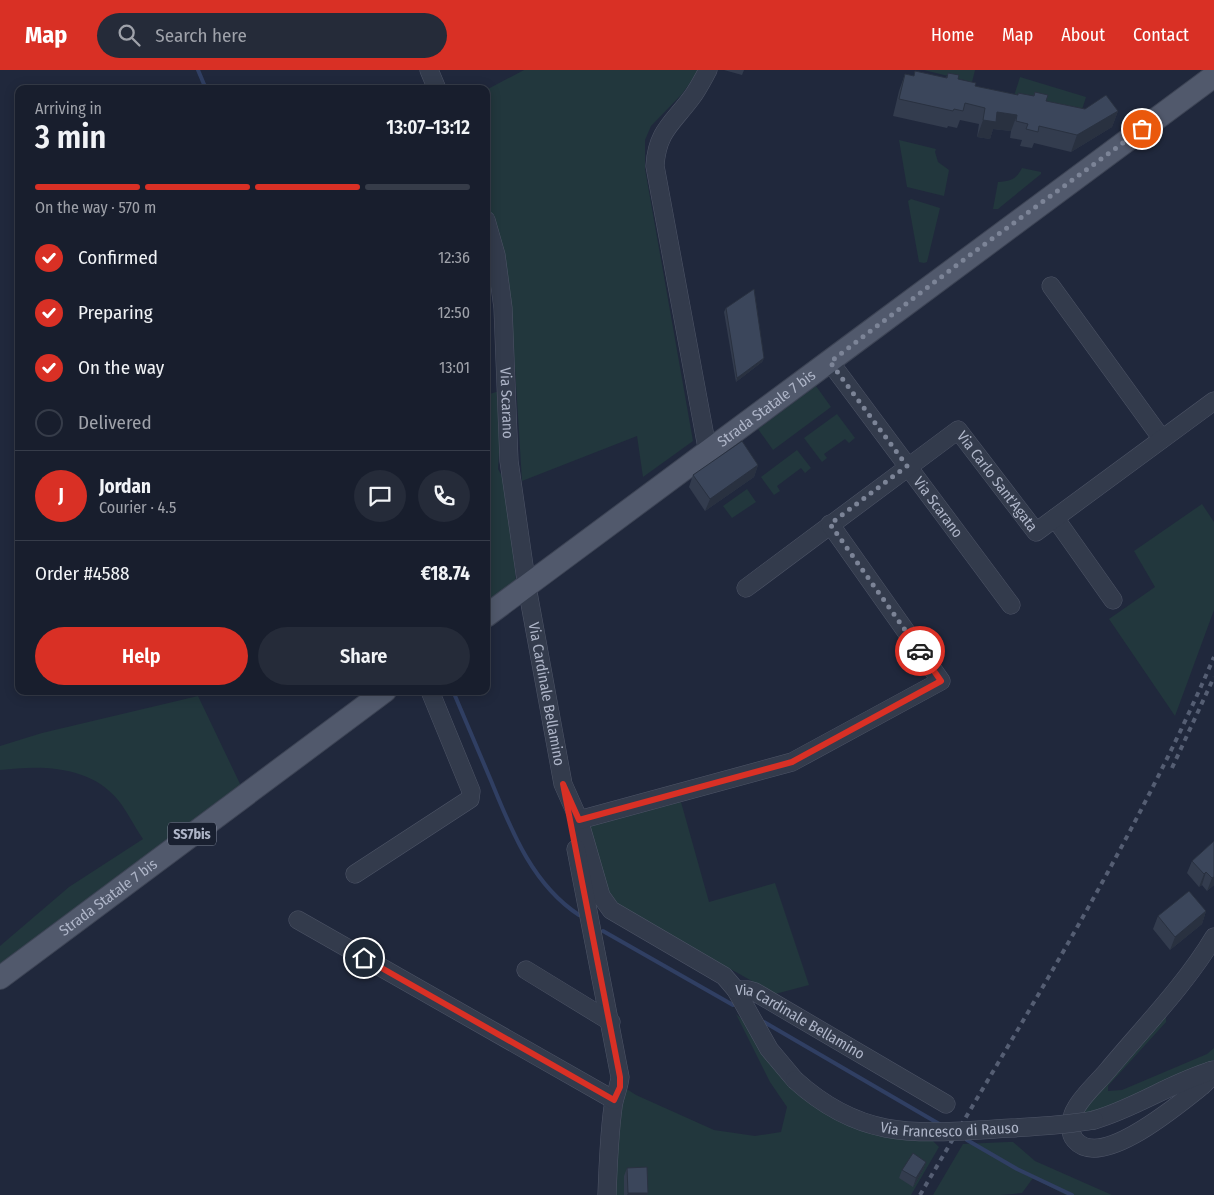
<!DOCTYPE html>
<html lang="en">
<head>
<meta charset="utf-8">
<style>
  body { margin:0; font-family:"Fira Sans Condensed",sans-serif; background:#252b39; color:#f1f3f6; height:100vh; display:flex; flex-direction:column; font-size:19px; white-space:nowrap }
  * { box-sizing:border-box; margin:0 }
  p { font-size:16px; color:#9fa2aa }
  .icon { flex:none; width:28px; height:28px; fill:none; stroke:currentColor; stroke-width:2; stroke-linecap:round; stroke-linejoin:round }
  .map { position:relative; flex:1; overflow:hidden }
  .panel { position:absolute; left:15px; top:15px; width:475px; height:610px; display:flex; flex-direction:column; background:#181e2d; border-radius:10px; box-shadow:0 2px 12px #0003,0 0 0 1px #363c49 }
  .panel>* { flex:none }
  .pin { position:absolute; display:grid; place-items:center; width:42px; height:42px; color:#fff; margin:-21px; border:2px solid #fff; border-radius:50%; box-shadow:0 1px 5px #0007 }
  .courier { position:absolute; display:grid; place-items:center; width:50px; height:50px; margin:-25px; border:4px solid #d93025; border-radius:50%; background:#fff; color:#222; box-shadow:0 1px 6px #0007 }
  .summary em { font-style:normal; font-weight:600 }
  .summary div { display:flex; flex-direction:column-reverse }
  .summary { display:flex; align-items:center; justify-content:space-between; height:85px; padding:0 20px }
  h1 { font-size:32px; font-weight:600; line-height:38px }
  .bar { display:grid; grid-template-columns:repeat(4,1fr); gap:8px 5px; align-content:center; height:60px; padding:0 20px }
  .bar i { height:6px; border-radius:4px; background:#363c49 }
  .bar .active { background:#d93025 }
  .bar p { grid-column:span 4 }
  .line { display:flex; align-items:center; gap:12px; padding:0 20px; border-top:1px solid #363c49 }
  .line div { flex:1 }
  .round { display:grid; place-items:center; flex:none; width:52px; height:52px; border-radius:26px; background:#252b39 }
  ol { padding:0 20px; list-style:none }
  li { display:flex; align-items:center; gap:15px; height:55px }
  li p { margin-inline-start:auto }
  li .icon { padding:5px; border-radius:50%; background:#d93025; color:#fff; stroke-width:4 }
  li:last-child { color:#9fa2aa }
  li i { width:28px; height:28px; border:2px solid #363c49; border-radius:50% }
  .primary-button { display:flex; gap:10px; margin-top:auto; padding:10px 20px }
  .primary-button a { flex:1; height:58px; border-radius:30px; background:#d93025; color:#fff; font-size:20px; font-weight:600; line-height:58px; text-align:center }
  .primary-button a+a { background:#252b39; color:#f1f3f6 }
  header { display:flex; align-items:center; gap:30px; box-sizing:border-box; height:70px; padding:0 25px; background:#d93025; color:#fff }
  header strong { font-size:24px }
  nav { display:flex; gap:28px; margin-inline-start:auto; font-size:18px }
  .search { width:350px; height:45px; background:#252b39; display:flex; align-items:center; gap:12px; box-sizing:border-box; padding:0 18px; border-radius:28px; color:#9fa2aa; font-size:19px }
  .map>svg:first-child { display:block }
  .green { fill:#22373d }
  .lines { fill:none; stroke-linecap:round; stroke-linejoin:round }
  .stream { stroke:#303f63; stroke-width:4 }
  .minor-casing { stroke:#4e5567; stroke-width:19 }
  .major-casing { stroke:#3d4455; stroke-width:24 }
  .minor { stroke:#333b4c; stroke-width:18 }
  .major { stroke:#51596c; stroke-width:22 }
  .rail { stroke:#555e73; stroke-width:4; stroke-dasharray:5 5; stroke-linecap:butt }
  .minor-bridge-casing { stroke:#4e5567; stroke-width:19; stroke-linecap:butt }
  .minor-bridge { stroke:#333b4c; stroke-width:18 }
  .wall { fill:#333c4e }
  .shaded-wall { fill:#293140 }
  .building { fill:#3b465b; stroke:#293140 }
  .done { stroke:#7c8497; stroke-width:5; stroke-dasharray:0 9 }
  .route { stroke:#d93025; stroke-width:6 }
  .labels { text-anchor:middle; stroke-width:5; stroke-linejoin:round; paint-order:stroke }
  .shield { fill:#192030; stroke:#81889a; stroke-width:1 }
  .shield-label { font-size:14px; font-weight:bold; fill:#aeb5c8 }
  .street-label { font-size:15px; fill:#aeb5c8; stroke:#192030 }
</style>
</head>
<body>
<header>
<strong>Map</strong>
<div class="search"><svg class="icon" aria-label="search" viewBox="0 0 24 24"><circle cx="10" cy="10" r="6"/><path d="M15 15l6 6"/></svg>Search here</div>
<nav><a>Home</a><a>Map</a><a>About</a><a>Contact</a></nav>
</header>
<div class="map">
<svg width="1214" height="1125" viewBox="0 0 1214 1125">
  <rect width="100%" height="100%" fill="#20283c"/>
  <!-- green -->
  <path class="green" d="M524 0H699L682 24 651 56 645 70V99L693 371 643 407 637 366 522 411 514 281 509 237 498 170 486 128V20Z
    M924 0H975L972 12Z
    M1020 7 1086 27 1080 46 1014 26Z
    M899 70 936 79 935 82 938 92 949 100 944 126 907 117Z
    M1022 98 1041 102V104L998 139H993L998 112C1012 111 1016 109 1022 98Z
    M911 129 940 138 927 192 924 193 919 192 908 131Z
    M816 316 831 337 773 380 758 359Z
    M503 320 498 399 506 413 516 510 486 534V325Z
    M837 344 855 368 849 373 845 369 824 384 827 388 822 392 804 368Z
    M797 380 811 398 805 403 801 398 777 416 780 421 774 425 761 407Z
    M747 419 756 432 732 448 723 436Z
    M1202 434 1214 452V540L1175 646 1109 549 1155 517 1134 481Z
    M198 626 241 716 0 897V876L69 817 143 769C134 756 127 741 118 730 90 695 40 695 0 700V676L42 663Z
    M681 732 709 832 775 813 809 915 775 924 614 834 609 824 589 757Z
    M1161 941 1166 948V952L1108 1016V1021L1122 1020 1207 984 1214 978V990L1184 1002 1121 1034 1080 1045Z
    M736 944 745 952 784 1007 912 1070 933 1071 939 1077 911 1125H614L613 1061 625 1018 636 1025 714 1060 755 1066 781 1062 787 1037 770 1012Z
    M1008 1072H1013L1035 1091 1112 1125H1066L1033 1108 1022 1123 1001 1125H933L963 1074Z"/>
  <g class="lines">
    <!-- stream -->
    <path class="stream" d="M198 0 206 19
      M453 621C466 652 479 682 492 713 512 762 533 815 579 845
      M603 861 733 935
      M764 952 941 1055
      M967 1070 1017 1099 1072 1125"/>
    <defs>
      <g id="minor">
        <path d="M429 0 437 19"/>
        <path id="s1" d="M486 150 496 185 503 238 509 391 527 517 563 714 579 750 601 826 611 840 724 906 736 920 769 979 795 1010"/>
        <path d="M1051 216 1162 369"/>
        <path id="s2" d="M830 292 1011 535"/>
        <path d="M708 383 655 96C657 61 673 53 692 27 698 19 703 9 708 0"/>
        <path d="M1055 448 1113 530"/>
        <path id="s3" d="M746 518 958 360 1036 462 1214 331"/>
        <path d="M579 750 792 692 941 611 830 454"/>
        <path d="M576 779 620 1007C619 1018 614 1027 613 1037 609 1067 608 1096 607 1125"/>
        <path d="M355 804 470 729 471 721 430 621"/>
        <path d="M298 850 614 1030"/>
        <path d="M526 900 611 952"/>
        <path id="s4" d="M736 920H748L755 922 946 1034"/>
        <path d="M1210 1001 1207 1011 1202 1016C1179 1034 1101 1101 1075 1070 1068 1062 1071 1046 1076 1038 1083 1025 1098 1012 1108 1000 1143 958 1186 914 1214 867"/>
        <path d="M1094 1050C1136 1038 1172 1012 1214 1000"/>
      </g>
      <g id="major">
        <path id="s5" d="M486 546C730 367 970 185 1214 6"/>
        <path id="s6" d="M0 908 385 621"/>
      </g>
    </defs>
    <!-- minor casing -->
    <use href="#minor" class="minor-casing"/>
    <!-- major casing -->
    <use href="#major" class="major-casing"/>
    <!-- minor -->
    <use href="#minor" class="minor"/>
    <!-- major -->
    <use href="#major" class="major"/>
    <!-- rail -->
    <path class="rail" d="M1172 698 1214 607
      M920 1125C1023 949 1133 775 1214 587"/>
    <defs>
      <g id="minor-bridge">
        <path id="s7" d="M795 1010C860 1069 913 1064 995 1059 1028 1057 1061 1056 1094 1050"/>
      </g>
    </defs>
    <!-- minor-bridge casing -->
    <use href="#minor-bridge" class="minor-bridge-casing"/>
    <!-- minor-bridge -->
    <use href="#minor-bridge" class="minor-bridge"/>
  </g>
  <!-- wall -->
  <path class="wall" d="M724 0H744L742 5Z
    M915 1 946 8 948 3 958 9 975 16 1018 25 1033 26 1035 22 1046 31 1085 39 1118 41 1112 57 1071 82 1034 73 1032 78 1020 76 1022 70 1010 68 1011 61 993 59 990 69 977 67 979 54 960 50 957 58 948 56 947 58 893 46 899 21 905 4 914 6Z
    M726 238 764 288 762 292 736 312 724 242Z
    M758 395 754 407 705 441 689 417 693 405Z
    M1214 771V815L1207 821 1202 815 1199 817 1187 803 1192 791Z
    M1206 841 1202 854 1170 880 1153 859 1158 846Z
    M926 1092 923 1100 913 1117 899 1108 902 1100Z
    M627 1098 648 1123 647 1125H624V1106Z"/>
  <!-- shaded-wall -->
  <path class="shaded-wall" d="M1118 41 1112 57 1071 82 1077 65Z
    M997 42 1017 45 1011 61 993 59 990 69 977 67 983 50Z
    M764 288 762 292 736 312 737 308Z
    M758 395 754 407 705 441 710 429Z
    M1206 802 1202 815 1199 817 1204 804Z
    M1214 807V815L1207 821 1212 808Z
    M1206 841 1202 854 1170 880 1175 867Z
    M926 1092 923 1100 913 1117 916 1108Z
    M628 1123H648L647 1125H627Z"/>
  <!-- building -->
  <path class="building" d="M915 1 947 8 948 3 959 5 958 9 976 13 975 16 1018 25V23L1034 26 1035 22 1048 25 1046 31 1085 39 1106 25 1118 41 1077 65 1039 56 1038 62 1026 59 1028 54 1016 51 1017 45 997 42 996 52 983 50 985 38 965 33 963 41 954 39 953 41 899 29 905 4 914 6Z
    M754 219 764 288 737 308 726 238Z
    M742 371 758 395 710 429 693 405Z
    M1214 771V807L1212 808 1206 802 1204 804 1192 791Z
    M1189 821 1206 841 1175 867 1158 846Z
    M913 1083 926 1092 916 1108 902 1100Z
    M647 1097 648 1123H628L627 1098Z"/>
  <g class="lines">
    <!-- done -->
    <path class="done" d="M920 581 830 454 907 396 830 292 970 185 1142 59"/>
    <!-- route -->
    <path class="route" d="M364 888 614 1030 620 1017V1007L563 714 579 750 792 692 941 611 920 581"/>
  </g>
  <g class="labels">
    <!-- shield labels -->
    <rect class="shield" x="168" y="752.5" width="48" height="23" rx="4"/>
    <g class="shield-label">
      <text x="192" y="769">SS7bis</text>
    </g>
    <!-- street labels -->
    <g class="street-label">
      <text dy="5" stroke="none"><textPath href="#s1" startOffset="185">Via Scarano</textPath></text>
      <text dy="5" stroke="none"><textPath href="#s5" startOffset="349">Strada Statale 7 bis</textPath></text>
      <text dy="5" stroke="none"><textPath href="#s3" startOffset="329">Via Carlo Sant'Agata</textPath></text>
      <text dy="5" stroke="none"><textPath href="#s2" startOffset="181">Via Scarano</textPath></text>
      <text dy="5" stroke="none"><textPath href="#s1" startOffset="479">Via Cardinale Bellamino</textPath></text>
      <text dy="5" stroke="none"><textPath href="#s6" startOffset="135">Strada Statale 7 bis</textPath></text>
      <text dy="5" stroke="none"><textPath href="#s4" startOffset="72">Via Cardinale Bellamino</textPath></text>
      <text dy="5" stroke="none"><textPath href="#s7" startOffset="168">Via Francesco di Rauso</textPath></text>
    </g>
  </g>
</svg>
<div class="pin" style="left:1142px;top:59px;background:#ea580c"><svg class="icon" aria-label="bag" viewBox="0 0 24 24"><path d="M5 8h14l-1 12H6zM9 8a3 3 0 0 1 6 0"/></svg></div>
<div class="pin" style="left:364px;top:888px;background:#1f2937"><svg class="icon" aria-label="home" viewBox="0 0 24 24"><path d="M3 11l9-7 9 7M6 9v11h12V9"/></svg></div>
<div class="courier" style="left:920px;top:581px"><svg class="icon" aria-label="car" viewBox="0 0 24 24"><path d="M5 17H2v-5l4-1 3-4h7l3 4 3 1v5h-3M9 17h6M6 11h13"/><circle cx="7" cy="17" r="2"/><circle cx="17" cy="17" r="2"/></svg></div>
<section class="panel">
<div class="summary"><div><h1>3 min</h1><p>Arriving in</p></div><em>13:07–13:12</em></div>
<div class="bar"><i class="active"></i><i class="active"></i><i class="active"></i><i></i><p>On the way · 570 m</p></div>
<ol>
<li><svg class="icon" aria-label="check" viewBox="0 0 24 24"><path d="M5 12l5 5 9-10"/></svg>Confirmed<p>12:36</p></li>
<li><svg class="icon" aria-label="check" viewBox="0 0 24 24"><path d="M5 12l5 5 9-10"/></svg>Preparing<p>12:50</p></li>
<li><svg class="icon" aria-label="check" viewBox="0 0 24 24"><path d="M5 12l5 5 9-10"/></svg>On the way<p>13:01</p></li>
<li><i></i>Delivered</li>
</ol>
<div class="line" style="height:90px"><b class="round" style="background:#d93025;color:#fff">J</b><div><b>Jordan</b><p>Courier · 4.5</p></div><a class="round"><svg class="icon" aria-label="chat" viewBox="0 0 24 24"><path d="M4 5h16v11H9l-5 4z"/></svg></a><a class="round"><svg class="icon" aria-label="phone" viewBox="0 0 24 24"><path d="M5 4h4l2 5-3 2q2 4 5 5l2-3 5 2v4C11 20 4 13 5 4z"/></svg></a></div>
<div class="line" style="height:65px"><div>Order #4588</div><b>€18.74</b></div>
<div class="primary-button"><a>Help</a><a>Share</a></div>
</section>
</div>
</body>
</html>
